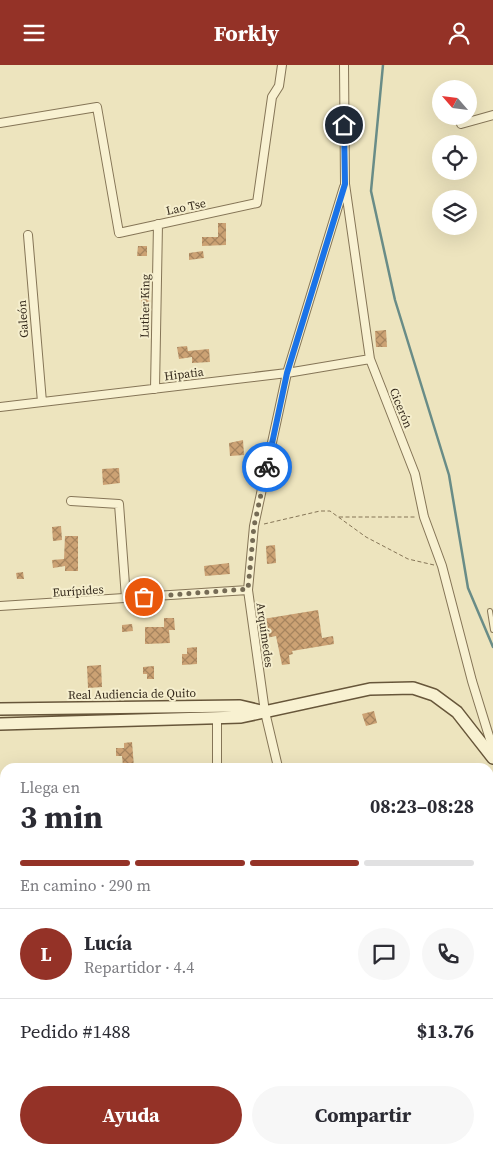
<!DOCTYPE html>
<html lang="es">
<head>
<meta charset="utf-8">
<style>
  body { margin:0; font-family:"Source Serif 4",serif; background:#f7f7f7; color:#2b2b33; height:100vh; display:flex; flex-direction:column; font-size:19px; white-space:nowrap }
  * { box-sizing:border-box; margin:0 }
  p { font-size:16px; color:#7c7c81 }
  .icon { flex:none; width:28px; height:28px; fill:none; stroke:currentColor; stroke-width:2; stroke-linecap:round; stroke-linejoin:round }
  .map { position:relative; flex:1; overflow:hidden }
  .sheet { position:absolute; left:0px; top:698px; width:494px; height:391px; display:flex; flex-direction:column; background:#fff; border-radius:15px 15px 0 0; box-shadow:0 5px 20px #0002 }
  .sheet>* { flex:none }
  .needle { width:32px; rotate:298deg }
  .controls { position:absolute; left:432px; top:15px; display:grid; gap:10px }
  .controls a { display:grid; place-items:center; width:45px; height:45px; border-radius:50%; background:#fff; box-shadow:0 5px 20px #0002; font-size:25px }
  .pin { position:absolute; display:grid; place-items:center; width:42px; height:42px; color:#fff; margin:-21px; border:2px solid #fff; border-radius:50%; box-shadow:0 1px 5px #0007 }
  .courier { position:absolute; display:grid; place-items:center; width:50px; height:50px; margin:-25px; border:4px solid #1a73e8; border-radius:50%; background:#fff; color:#222; box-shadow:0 1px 6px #0007 }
  .overview em { font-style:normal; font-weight:700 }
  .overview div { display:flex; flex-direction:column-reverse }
  .overview { display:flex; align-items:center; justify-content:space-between; height:85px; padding:0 20px }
  h1 { font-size:32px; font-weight:700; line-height:38px }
  .bar { display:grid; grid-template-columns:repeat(4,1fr); gap:8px 5px; align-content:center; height:60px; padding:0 20px }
  .bar i { height:6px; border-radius:4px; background:#e1e1e2 }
  .bar .current { background:#943227 }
  .bar p { grid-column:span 4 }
  .line { display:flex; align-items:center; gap:12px; padding:0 20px; border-top:1px solid #e1e1e2 }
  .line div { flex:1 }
  .round { display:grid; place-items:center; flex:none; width:52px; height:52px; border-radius:26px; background:#f7f7f7 }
  .button { display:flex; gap:10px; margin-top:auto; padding:10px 20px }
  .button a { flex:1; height:58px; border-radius:30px; background:#943227; color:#fff; font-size:20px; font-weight:700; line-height:58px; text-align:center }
  .button a+a { background:#f7f7f7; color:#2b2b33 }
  header { display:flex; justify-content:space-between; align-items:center; height:65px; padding:0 20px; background:#943227; color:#fff; font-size:22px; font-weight:700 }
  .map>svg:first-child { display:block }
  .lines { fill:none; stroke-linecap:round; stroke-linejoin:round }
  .stream { stroke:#698c87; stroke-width:2.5 }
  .building { fill:url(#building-cross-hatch) }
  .lane-casing { stroke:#857557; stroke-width:6 }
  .street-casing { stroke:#857557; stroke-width:10 }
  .secondary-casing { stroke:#67563a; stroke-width:14 }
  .path { stroke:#857557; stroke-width:1; stroke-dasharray:4 2.5; stroke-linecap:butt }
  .lane { stroke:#f8f1d1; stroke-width:4 }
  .street { stroke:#f8f1d1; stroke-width:8 }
  .secondary { stroke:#f8f1d1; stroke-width:11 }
  .done { stroke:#756b55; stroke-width:5; stroke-dasharray:0 9 }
  .route { stroke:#1a73e8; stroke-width:6 }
  .labels { text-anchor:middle; stroke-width:4; stroke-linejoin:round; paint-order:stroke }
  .street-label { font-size:12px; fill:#352a1c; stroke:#f5eecd }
</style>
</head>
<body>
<header><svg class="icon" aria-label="menu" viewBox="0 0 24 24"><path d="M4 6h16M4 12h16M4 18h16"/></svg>Forkly<svg class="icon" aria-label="person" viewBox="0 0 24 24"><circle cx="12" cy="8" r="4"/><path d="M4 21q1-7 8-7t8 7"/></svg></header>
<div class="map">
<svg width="493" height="1088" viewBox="0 0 493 1088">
  <defs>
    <pattern id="building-cross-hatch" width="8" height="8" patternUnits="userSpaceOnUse" patternTransform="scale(1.25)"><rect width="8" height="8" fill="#cca274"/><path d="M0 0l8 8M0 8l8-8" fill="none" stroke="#a6845e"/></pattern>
  </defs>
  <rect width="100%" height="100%" fill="#ede4be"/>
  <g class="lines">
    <!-- stream -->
    <path class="stream" d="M383 0 371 126 395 235 449 410 468 523 493 582"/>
  </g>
  <!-- building -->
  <path class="building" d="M218 158H226V180L202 181V172H218Z
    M138 181H147V191H137Z
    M203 186 204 193 189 195V188Z
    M141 233H149L150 245H142Z
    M386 265 387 282H376L375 266Z
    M187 281 188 286 209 284 210 297 192 298V292L179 294 177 282Z
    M243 375 244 390 230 391 229 378Z
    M119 403 120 418 103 420 102 404Z
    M61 461 62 475 53 476 52 462Z
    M65 471H78V506H65V501L53 503 52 495 64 494Z
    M275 480 276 498 267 499 266 481Z
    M229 498 230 509 205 511 204 501Z
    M23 507 24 514H17L16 508Z
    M318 545 322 573 333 571 334 579 292 586 293 589 289 590 290 599 282 600 276 571 266 573 263 554Z
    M164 553H174L175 565H169L170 578 145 579V562H164Z
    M132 559 133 566 122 567V560Z
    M197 582V599L182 600V589H187V583Z
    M101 600 102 622 88 623 87 601Z
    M154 601V614H147V609H143V602Z
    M374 646 377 658 366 661 362 649Z
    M132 677 134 702H123L122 691H116V683H124V678Z"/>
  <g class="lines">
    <defs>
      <path id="lane" d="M490 546 493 565"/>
      <path id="street" d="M344 0 345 119 370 294 415 409 424 452 442 501 472 616 493 684
        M0 58 97 42 119 168 257 138 272 32 279 21 282 0
        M461 59 493 50
        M28 170 42 337
        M155 324 158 159
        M0 342 287 308 370 294
        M71 436 119 439 126 533
        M0 541 248 525
        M217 654V702
        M278 702 265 647 248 525 254 461 287 308 344 122
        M0 826 5 786
        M489 980 493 960
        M204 1088V1084
        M312 1088V1084
        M451 1088 453 1084"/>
      <path id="secondary" d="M0 644 240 641 261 646
        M0 659 241 652 370 624 413 623 434 630 457 647 493 693"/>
    </defs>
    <!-- lane casing -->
    <use href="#lane" class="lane-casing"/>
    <!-- street casing -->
    <use href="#street" class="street-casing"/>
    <!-- secondary casing -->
    <use href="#secondary" class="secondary-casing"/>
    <!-- path -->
    <path class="path" d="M339 452H415
      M264 459 320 446H330L366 472 408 494 434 500"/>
    <!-- lane -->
    <use href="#lane" class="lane"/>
    <!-- street -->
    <use href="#street" class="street"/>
    <!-- secondary -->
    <use href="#secondary" class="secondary"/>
  </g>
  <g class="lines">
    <!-- done -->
    <path class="done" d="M144 532 248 524 254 461 267 402"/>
    <!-- route -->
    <path class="route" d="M267 402 287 308 345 119 344 60"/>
  </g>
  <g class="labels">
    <!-- street labels -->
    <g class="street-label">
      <text transform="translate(186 142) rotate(-12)" y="4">Lao Tse</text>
      <text transform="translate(145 241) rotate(-89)" y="4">Luther King</text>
      <text transform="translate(23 254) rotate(-94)" y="4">Galeón</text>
      <text transform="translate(184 309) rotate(-7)" y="4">Hipatia</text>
      <text transform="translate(401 343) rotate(68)" y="4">Cicerón</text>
      <text transform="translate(78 526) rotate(-4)" y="4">Eurípides</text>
      <text transform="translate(265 570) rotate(82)" y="4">Arquímedes</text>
      <text transform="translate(132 629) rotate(-1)" y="4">Real Audiencia de Quito</text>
    </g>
  </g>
</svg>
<div class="controls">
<a><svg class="needle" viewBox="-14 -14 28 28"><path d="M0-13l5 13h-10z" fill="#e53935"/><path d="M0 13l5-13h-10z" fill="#7c7c81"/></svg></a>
<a><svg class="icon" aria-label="locate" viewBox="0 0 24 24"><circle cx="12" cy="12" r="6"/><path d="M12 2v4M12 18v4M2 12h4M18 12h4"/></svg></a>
<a><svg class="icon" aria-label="layers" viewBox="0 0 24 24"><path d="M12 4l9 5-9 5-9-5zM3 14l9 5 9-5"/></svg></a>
</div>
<div class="pin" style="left:144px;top:532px;background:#ea580c"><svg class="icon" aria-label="bag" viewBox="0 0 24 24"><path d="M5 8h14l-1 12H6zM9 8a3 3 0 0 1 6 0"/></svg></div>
<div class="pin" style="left:344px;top:60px;background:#1f2937"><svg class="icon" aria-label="home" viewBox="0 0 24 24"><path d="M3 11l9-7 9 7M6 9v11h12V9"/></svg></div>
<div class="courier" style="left:267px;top:402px"><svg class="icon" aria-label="bike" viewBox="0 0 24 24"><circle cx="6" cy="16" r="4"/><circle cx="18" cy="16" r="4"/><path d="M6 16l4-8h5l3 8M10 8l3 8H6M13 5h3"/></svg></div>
<section class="sheet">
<div class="overview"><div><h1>3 min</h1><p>Llega en</p></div><em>08:23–08:28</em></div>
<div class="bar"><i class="current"></i><i class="current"></i><i class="current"></i><i></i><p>En camino · 290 m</p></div>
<div class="line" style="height:90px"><b class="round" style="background:#943227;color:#fff">L</b><div><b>Lucía</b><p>Repartidor · 4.4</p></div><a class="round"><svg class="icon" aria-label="chat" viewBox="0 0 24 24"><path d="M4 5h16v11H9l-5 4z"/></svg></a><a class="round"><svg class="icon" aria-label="phone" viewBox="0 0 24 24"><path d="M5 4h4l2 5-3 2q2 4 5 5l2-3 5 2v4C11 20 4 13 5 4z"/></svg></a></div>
<div class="line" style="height:65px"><div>Pedido #1488</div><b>$13.76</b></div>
<div class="button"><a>Ayuda</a><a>Compartir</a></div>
</section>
</div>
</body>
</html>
